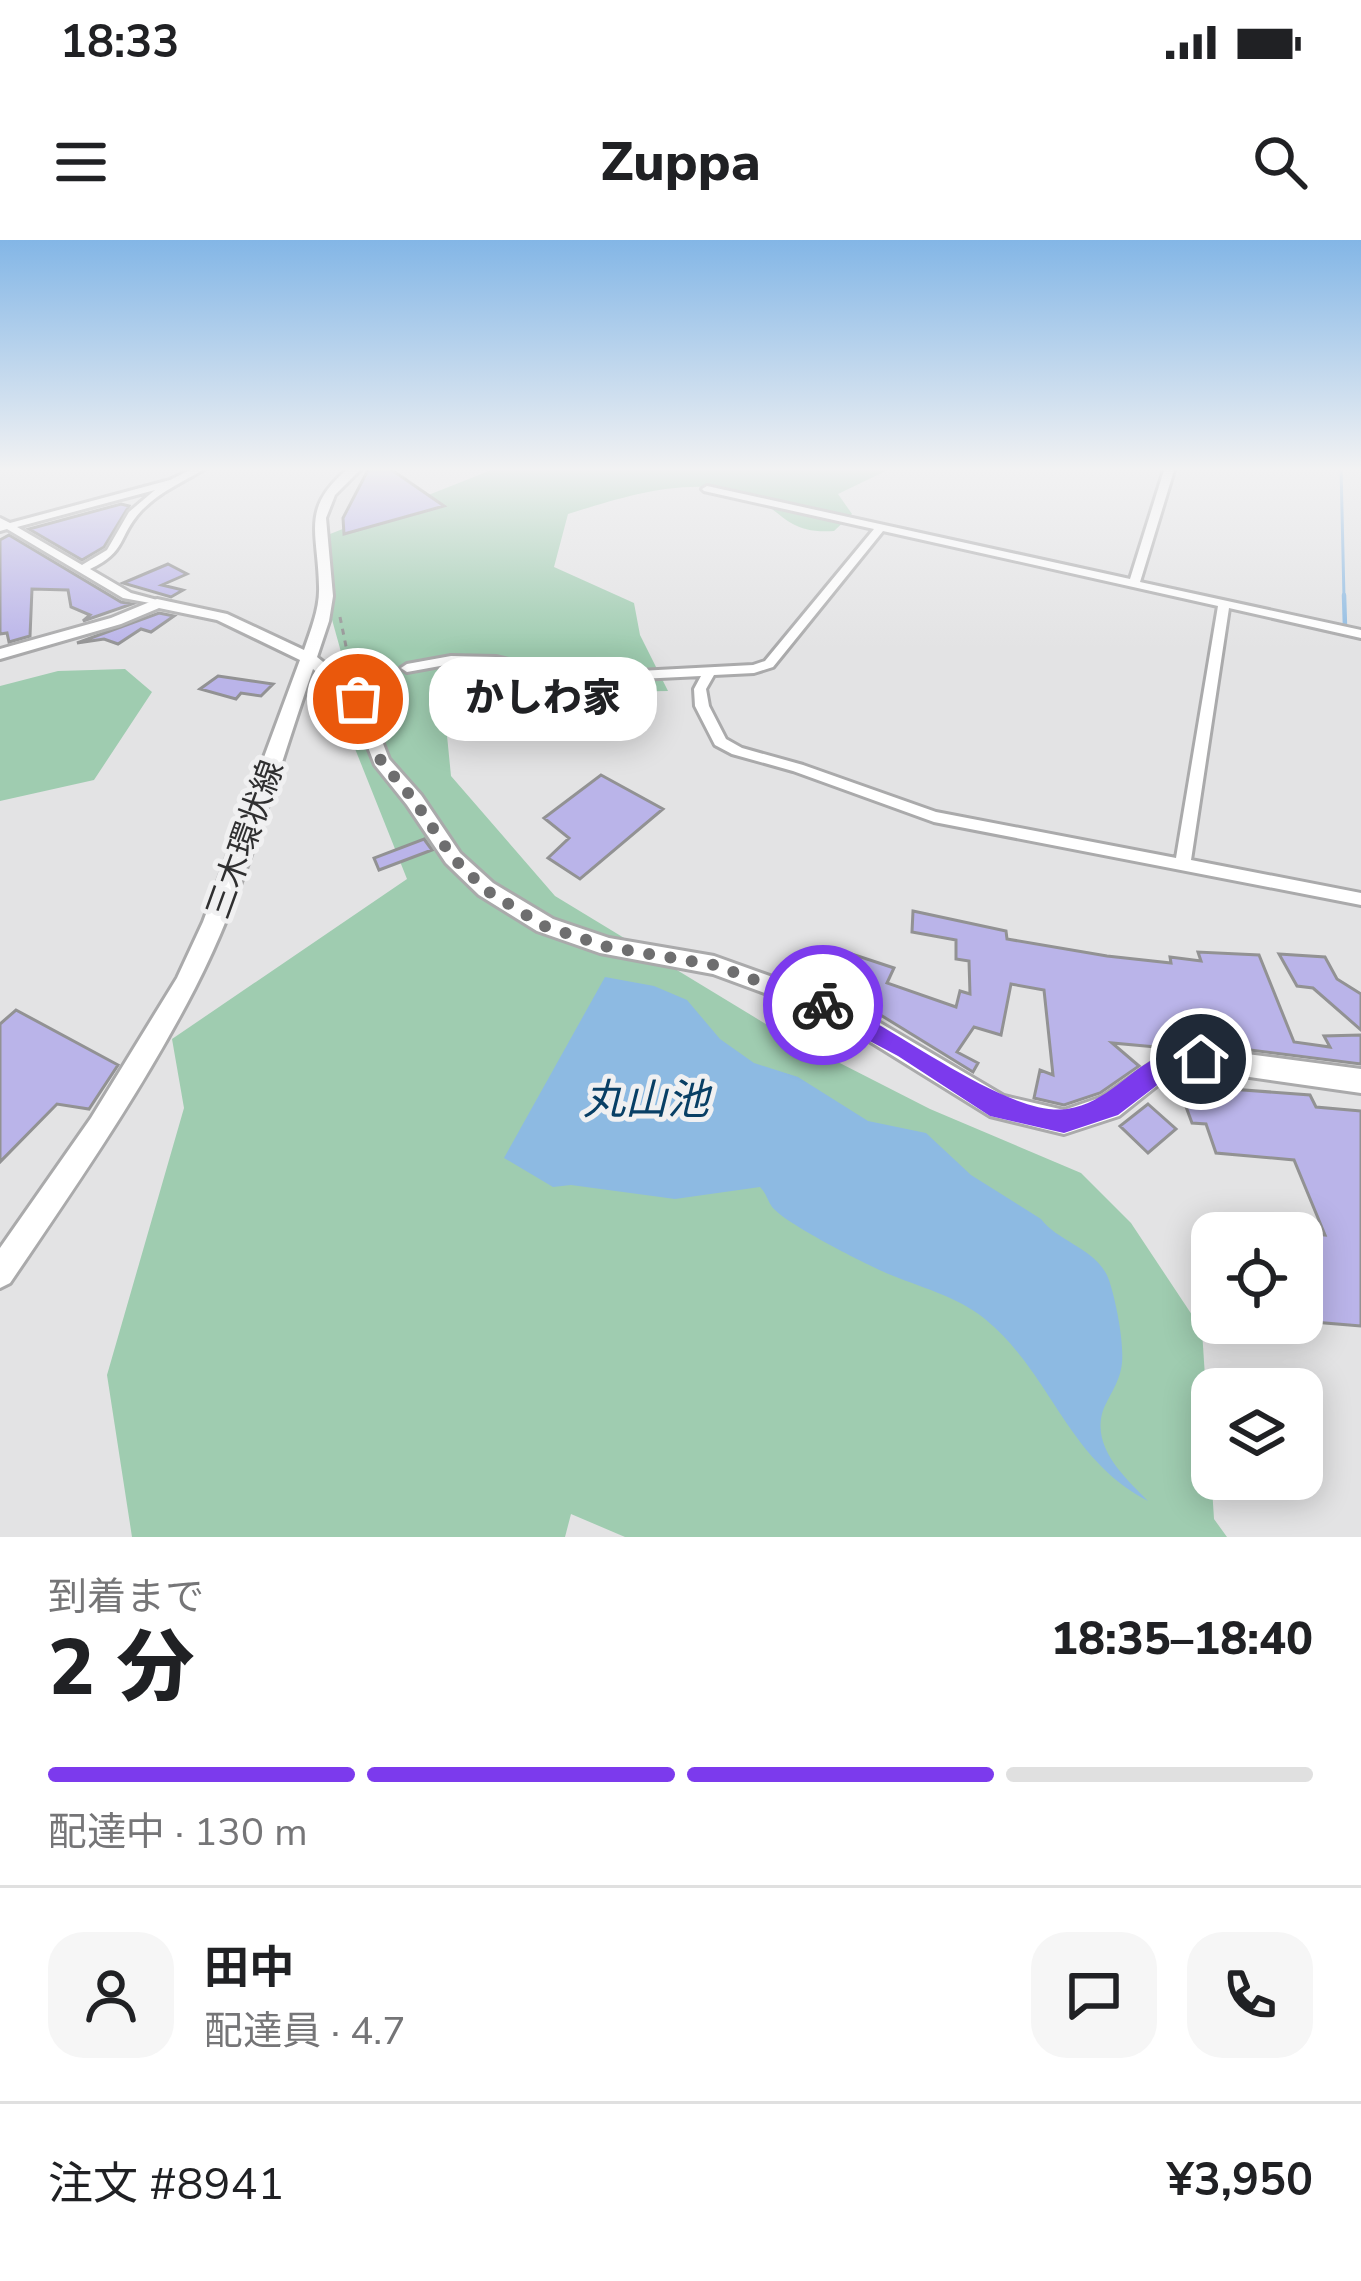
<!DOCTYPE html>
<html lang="ja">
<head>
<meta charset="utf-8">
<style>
  body { margin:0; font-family:"Nunito Sans","Noto Sans JP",sans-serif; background:#f6f6f6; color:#202124; height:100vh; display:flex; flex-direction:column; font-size:45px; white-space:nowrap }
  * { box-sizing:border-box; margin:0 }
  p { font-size:39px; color:#757577 }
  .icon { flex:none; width:66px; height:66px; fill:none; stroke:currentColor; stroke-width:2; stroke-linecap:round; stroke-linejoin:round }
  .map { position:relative; height:1297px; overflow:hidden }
  .side { display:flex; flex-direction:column; background:#fff; flex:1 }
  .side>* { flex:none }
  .controls { position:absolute; left:1191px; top:972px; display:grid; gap:24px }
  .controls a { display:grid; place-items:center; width:132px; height:132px; border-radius:24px; background:#fff; box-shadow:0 6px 30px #0003; font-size:60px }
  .pin { position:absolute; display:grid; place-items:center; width:102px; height:102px; color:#fff; margin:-51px; border:6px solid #fff; border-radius:50%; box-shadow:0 3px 12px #0007 }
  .courier { position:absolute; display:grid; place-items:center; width:120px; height:120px; margin:-60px; border:9px solid #7c3aed; border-radius:50%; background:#fff; color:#222; box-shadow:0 3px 15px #0007 }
  .bubble { position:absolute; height:84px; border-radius:36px; background:#fff; box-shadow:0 6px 30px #0003; font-size:39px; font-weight:800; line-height:84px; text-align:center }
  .head em { font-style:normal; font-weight:800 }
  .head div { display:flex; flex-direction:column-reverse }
  .head { display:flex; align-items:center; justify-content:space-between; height:204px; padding:0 48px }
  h1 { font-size:78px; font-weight:800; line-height:90px }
  .bar { display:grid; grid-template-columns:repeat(4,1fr); gap:18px 12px; align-content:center; height:144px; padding:0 48px }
  .bar i { height:15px; border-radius:9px; background:#e0e0e0 }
  .bar .active { background:#7c3aed }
  .bar p { grid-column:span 4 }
  .line { display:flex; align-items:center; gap:30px; padding:0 48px; border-top:3px solid #e0e0e0 }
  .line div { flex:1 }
  .round { display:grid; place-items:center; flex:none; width:126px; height:126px; border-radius:36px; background:#f6f6f6 }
  .status { display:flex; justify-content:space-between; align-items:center; height:84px; padding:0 60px; background:#fff; direction:ltr }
  .status svg { height:33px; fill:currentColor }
  header { display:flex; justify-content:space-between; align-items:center; height:156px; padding:0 48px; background:#fff; font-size:54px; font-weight:800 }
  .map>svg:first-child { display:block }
  .green { fill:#9fccb0 }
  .water { fill:#8dbae2 }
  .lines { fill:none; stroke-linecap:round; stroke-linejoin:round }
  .stream-far1 { stroke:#8dbae2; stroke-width:3 }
  .stream { stroke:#8dbae2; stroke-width:4.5 }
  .building { fill:#bab4e9; stroke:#929293; stroke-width:3 }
  .street-casing { stroke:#aaaaab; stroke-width:6 }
  .secondary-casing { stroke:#aaaaab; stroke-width:6 }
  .path { stroke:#939394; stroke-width:3; stroke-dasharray:6 6; stroke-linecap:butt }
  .street { fill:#fff; fill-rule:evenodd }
  .secondary { fill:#fff; fill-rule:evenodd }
  .route { fill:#7c3aed }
  .done { stroke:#6e6e6f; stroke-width:12; stroke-dasharray:0 21.6 }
  .labels { text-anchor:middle; stroke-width:10; stroke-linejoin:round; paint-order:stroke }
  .street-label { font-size:33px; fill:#2f2f30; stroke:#f0f0f1 }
  .near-water-label { font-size:42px; font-style:italic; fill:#083f65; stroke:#f0f0f1 }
</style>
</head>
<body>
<div class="status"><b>18:33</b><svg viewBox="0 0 49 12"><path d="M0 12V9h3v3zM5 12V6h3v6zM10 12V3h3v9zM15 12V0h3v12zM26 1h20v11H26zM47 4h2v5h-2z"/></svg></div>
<header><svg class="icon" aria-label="menu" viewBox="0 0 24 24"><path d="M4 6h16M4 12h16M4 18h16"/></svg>Zuppa<svg class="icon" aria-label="search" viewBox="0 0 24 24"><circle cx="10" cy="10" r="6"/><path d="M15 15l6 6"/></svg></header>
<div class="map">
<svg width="1361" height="1297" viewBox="0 0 1361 1297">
  <rect width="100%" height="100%" fill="#e3e3e4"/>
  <!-- green -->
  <path class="green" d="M499 227H894L838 254 852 274 834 291C783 295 781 265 743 253 687 236 622 257 568 274L554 327 634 363 640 395 668 451 443 455 451 536 555 656 779 792 930 869 1081 933 1131 983 1202 1090 1214 1279 1227 1297H625L571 1274 565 1297H132L107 1135 184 868 172 799 407 639 334 456 341 412 321 340 325 296Z
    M125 429 152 452 94 540 0 561V446L58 431Z"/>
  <!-- water -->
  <path class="water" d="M605 737 654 746 687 760 720 799 754 823 798 837 868 881 926 893 971 935 1041 979C1058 1002 1098 1009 1109 1040 1116 1061 1124 1101 1122 1123 1120 1144 1106 1159 1102 1174 1093 1210 1127 1239 1148 1261 1066 1218 1052 1134 985 1079 957 1056 919 1047 886 1033 862 1022 790 986 774 969 768 963 767 954 760 947L675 959 571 945 553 947 504 918Z"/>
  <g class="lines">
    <!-- stream-far1 -->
    <path class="stream-far1" d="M1341 227 1344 358"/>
    <!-- stream -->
    <path class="stream" d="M1344 355 1345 387 1361 390"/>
  </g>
  <!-- building -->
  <path class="building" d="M389 228 444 266 344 294 343 278 368 230Z
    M121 264 129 266 104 307 82 320 29 289Z
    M9 295 121 362 132 364 83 381 90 375 71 367 68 350 32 349 30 396 9 402 7 393 0 394V300Z
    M168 324 187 334 162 345 183 350 171 357 123 343Z
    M159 373 174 376 151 392 141 389 118 404 104 399 77 403Z
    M218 436 252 441 273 444 261 456 241 453 236 459 200 449Z
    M601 535 663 569 580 639 548 618 569 598 544 578Z
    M424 599 432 610 379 630 374 618Z
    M913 671 1006 691 1007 699 1107 716 1171 723 1170 717 1201 721 1198 712 1259 715 1294 802 1330 807 1324 796 1361 795V824L1202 804 1167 808 1112 803 1139 826 1100 853 1064 865 1034 858 1040 830 1053 835 1044 750 1011 744 1001 795 974 787 957 812 978 823 973 832 827 742 843 711 894 728 887 743 956 767 960 751 970 754 969 721 956 719V700L912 692Z
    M1279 714 1325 717 1337 739 1361 754V790L1313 748 1297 746Z
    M16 770 118 825 89 869 57 864 0 922V784Z
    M1178 845 1310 855 1316 867 1361 871V1086L1302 1081V993L1325 995 1294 920 1216 913 1206 884 1192 883Z
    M1148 864 1176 889 1148 913 1120 886Z"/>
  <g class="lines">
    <defs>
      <path id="street" d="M196 227H208C185 241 160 251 141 271 117 297 128 311 90 329L131 353 161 361V365L123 358 7 289 0 291V278L10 283 170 240ZM155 250 129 272 107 310 82 325 17 287Z
        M1165 227H1175L1140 342 1361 390V398L1229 368 1191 620 1361 653V665L934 582 793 531 732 514 715 505 695 466 694 449 701 436 639 439 547 437 496 425 451 424 407 432 401 428 407 424 451 416 496 417 547 429 639 431 753 425 765 421 874 289 704 251 702 249 707 246 1130 339ZM883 291 1218 366 1176 618 936 572 803 525 742 508 726 499 709 466 706 449 714 435 754 433 773 427Z"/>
      <path id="secondary" d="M350 227H363L335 255 326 278 333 356 329 381 317 417 364 455 389 519 421 555 460 613 493 643 553 679 609 698 714 716 848 764 1004 856 1064 870 1102 857 1168 812 1201 808 1361 829V853L1201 830 1173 833 1119 876 1064 894 990 876 832 778 713 734 600 713 537 691 479 655 446 623 407 565 375 525 350 461 313 429C277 532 245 652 195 748 142 851 75 947 10 1043L0 1048V1008L91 878 177 738 203 682 300 420 217 380 159 368 121 384 0 419V409L111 378 157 359 227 374 304 410C311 389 320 368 319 346 318 290 300 268 350 227Z"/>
    </defs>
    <!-- street casing -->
    <use href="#street" class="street-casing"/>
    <!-- secondary casing -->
    <use href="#secondary" class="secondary-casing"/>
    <!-- path -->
    <path class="path" d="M340 377 348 416 394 425"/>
    <!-- street -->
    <use href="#street" class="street"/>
    <!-- secondary -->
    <use href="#secondary" class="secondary"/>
  </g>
  <!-- sky -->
  <linearGradient id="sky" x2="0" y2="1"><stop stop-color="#83b6e6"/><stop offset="0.56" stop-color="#f2f2f3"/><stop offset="1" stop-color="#f2f2f3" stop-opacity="0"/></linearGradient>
  <rect width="1361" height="409" fill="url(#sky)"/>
  <!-- route -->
  <path class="route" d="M823 756C887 780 1005 878 1067 869 1108 863 1128 829 1164 814 1175 810 1189 810 1201 809L1212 819 1201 829 1173 833 1118 875 1064 893 990 876 898 816 815 772 812 765Z"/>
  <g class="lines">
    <!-- done -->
    <path class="done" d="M358 459 381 521 414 560 453 618 486 650 544 686 608 707 714 725 823 765"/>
  </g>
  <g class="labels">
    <!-- street labels -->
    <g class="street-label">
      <text transform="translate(244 599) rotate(-70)" y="12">三木環状線</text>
    </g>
    <!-- near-water labels -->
    <g class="near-water-label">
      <text x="646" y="874">丸山池</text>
    </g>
  </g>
</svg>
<div class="controls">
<a><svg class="icon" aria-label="locate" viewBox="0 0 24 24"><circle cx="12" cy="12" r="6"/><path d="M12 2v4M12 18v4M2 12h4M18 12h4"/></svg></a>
<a><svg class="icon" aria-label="layers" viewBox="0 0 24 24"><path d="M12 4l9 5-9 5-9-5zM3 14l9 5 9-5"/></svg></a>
</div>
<div class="pin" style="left:358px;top:459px;background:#ea580c"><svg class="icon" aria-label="bag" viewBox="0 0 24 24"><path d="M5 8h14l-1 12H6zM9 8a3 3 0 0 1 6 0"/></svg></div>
<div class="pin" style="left:1201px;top:819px;background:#1f2937"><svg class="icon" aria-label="home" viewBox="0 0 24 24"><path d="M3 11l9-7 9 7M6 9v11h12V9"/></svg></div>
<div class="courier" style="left:823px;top:765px"><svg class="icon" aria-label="bike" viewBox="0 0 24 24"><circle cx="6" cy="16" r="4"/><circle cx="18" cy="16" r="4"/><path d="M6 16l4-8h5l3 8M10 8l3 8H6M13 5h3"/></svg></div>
<div class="bubble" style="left:429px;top:417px;width:228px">かしわ家</div>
</div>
<section class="side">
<div class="head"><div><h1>2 分</h1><p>到着まで</p></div><em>18:35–18:40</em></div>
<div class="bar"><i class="active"></i><i class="active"></i><i class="active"></i><i></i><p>配達中 · 130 m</p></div>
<div class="line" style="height:216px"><a class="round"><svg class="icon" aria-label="person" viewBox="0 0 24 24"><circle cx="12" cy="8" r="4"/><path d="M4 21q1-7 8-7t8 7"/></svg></a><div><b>田中</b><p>配達員 · 4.7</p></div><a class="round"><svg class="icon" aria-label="chat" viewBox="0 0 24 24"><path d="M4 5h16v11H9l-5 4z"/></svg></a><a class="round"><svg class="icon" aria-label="phone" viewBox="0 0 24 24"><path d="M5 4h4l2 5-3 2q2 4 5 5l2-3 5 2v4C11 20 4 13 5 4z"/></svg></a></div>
<div class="line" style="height:156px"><div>注文 #8941</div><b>¥3,950</b></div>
</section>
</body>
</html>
